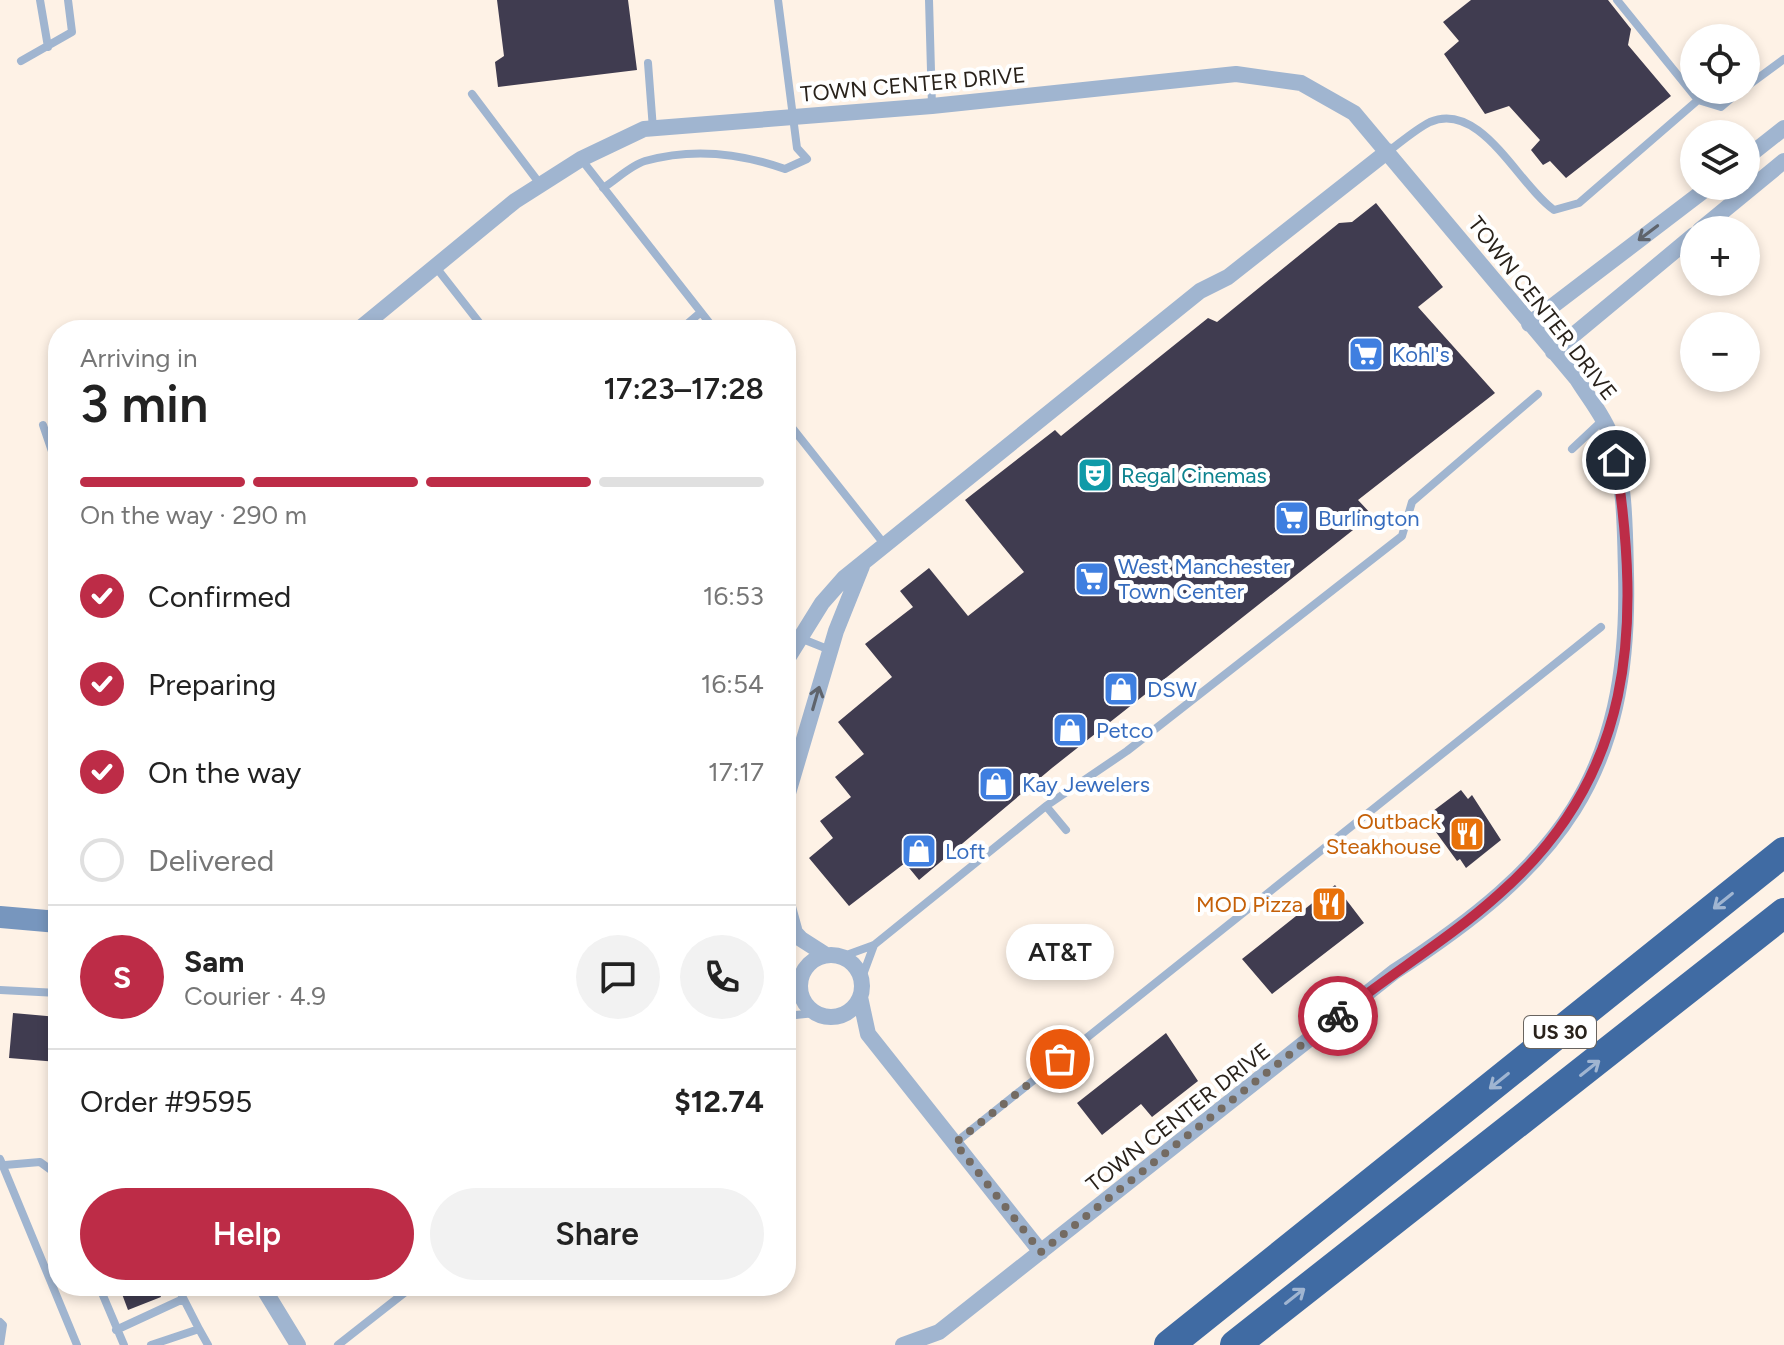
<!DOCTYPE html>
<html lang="en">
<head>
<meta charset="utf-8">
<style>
  body { margin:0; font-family:Figtree,sans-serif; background:#f2f2f2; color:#222; height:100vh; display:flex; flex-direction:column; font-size:30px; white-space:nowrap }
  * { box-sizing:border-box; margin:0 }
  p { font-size:26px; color:#767676 }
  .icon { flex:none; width:44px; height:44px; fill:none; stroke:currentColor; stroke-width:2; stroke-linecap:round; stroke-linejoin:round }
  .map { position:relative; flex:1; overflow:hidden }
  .details { position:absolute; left:48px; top:320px; width:748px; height:976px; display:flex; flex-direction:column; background:#fff; border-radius:32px; box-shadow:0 4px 12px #0003 }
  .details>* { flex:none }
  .buttons { position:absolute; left:1680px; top:24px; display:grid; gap:16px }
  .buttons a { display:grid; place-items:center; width:80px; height:80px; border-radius:50%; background:#fff; box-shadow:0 4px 12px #0003; font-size:40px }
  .pin { position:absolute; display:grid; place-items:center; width:68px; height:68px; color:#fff; margin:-34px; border:4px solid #fff; border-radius:50%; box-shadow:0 2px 8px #0007 }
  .courier { position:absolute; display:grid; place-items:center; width:80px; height:80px; margin:-40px; border:6px solid #bd2c47; border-radius:50%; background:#fff; color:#222; box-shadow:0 2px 10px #0007 }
  .bubble { position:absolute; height:56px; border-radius:28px; background:#fff; box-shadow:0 4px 12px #0003; font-size:26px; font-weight:600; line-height:56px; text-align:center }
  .overview em { font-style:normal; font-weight:600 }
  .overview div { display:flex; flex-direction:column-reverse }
  .overview { display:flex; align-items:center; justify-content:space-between; height:136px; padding:0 32px }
  h1 { font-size:52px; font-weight:600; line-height:60px }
  .bar { display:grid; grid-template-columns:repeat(4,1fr); gap:12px 8px; align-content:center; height:96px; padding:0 32px }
  .bar i { height:10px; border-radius:6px; background:#e0e0e0 }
  .bar .active { background:#bd2c47 }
  .bar p { grid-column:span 4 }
  .line { display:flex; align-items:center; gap:20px; padding:0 32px; border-top:2px solid #e0e0e0 }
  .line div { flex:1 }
  .round { display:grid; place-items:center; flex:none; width:84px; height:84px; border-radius:42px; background:#f2f2f2 }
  ol { padding:0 32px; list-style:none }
  li { display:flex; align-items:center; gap:24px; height:88px }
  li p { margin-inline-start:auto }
  li .icon { padding:8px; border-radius:50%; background:#bd2c47; color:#fff; stroke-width:4 }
  li:last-child { color:#767676 }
  li i { width:44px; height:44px; border:4px solid #e0e0e0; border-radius:50% }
  .button { display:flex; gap:16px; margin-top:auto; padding:16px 32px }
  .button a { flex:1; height:92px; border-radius:48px; background:#bd2c47; color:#fff; font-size:32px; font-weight:600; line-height:92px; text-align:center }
  .button a+a { background:#f2f2f2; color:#222 }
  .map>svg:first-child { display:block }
  .building { fill:#403c50 }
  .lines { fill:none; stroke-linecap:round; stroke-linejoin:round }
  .lane { stroke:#a0b5d0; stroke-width:8 }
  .street { stroke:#a0b5d0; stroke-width:16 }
  .secondary { stroke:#7796be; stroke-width:22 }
  .highway { stroke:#406ba3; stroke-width:30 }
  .oneway { stroke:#5f646c }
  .oneway2 { stroke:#a0b5d1 }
  .done { stroke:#746b62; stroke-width:8; stroke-dasharray:0 14.4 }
  .route { stroke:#bd2c47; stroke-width:10 }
  .labels { text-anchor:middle; stroke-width:8; stroke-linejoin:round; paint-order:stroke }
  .shield { fill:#fff; stroke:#69645f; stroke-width:2 }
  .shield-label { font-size:20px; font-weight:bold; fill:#29221b }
  .street-label { font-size:22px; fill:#29221b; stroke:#fff }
  .shop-label { font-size:22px; fill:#366cbe; stroke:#fff; text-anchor:start }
  .culture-label { font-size:22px; fill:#0d838f; stroke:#fff; text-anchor:start }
  .food-label { font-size:22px; fill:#c56008; stroke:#fff; text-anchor:end }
</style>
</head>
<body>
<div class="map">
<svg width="1784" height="1345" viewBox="0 0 1784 1345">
  <rect width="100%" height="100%" fill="#fef2e6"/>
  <!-- building -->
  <path class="building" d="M497 0H628L637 70 498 87 495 62 504 56Z
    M1471 0H1608L1631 29 1628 45 1671 96 1566 178 1550 161 1543 165 1531 150 1540 140 1509 106 1485 114 1444 54 1459 41 1443 22Z
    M1376 203 1443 287 1418 307 1495 393 1358 500 1372 515 1052 768 919 880 905 863 849 906 809 858 833 838 820 821 851 797 835 777 864 754 838 722 892 677 865 644 913 607 900 591 929 568 968 616 1024 572 965 500 1055 430 1061 436 1208 318 1217 322 1339 223 1352 222Z
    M1461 790 1468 799 1472 795 1501 840 1466 868 1460 859 1457 861 1425 817Z
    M1335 885 1364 923 1272 994 1242 959Z
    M13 1013 58 1017V1062L9 1058Z
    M1166 1033 1198 1081 1152 1117 1141 1104 1102 1135 1077 1103Z
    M119 1286H157L161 1297 128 1310Z"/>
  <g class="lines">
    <!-- lane -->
    <path class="lane" d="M40 0 48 47
      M929 0 932 106
      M1617 0 1698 100 1721 107 1741 90
      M21 61 72 32 68 0
      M648 63 653 129
      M1746 87 1784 59
      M472 94 540 184
      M1389 151C1401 142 1416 129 1430 122 1481 100 1519 186 1554 210L1579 203 1698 100
      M581 159 715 330
      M603 188C616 180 631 165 645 161 691 148 740 153 785 169L807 159 797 148 778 0
      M435 266 485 330
      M680 330 701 312
      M786 420 885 545
      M43 425 58 469
      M1572 449 1603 420
      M800 638 830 650
      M1046 806 1127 751 1402 536 1412 502 1538 394
      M50 920 58 877
      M841 957 874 945 1046 806 1066 830
      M861 980 874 945
      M0 990 58 993
      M786 1003 800 982
      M786 1016 815 1013
      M955 1143 1601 627
      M0 1159 77 1345
      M5 1165 40 1162 55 1173 58 1180
      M99 1286 124 1345
      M177 1286 199 1329
      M0 1322 3 1325 0 1345
      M116 1330 183 1299
      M151 1345 199 1329 208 1345
      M338 1345 413 1286"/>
    <!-- street -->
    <path class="street" d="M1746 158 1784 128
      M1700 230 1784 161
      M1529 324 1710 186
      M358 330 515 201 581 159 644 129 932 106 1236 74 1301 83 1354 113 1577 379C1588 397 1604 416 1611 436 1625 479 1625 529 1626 574 1631 777 1559 865 1394 972L939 1332 903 1345
      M1553 352 1694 235
      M786 661 822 603 844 578 1200 291 1228 277 1388 151
      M786 800 836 631 862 566
      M786 900 794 929
      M786 923 801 939 826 955
      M800 986a31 31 0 1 1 62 0a31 31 0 1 1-62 0Z
      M860 997 868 1034 1041 1252
      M262 1286 298 1345"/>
    <!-- secondary -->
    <path class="secondary" d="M0 917 58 922"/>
    <!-- highway -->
    <path class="highway" d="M1169 1345 1784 852
      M1235 1345 1784 913"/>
  </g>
  <!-- one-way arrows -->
  <defs><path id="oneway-shaft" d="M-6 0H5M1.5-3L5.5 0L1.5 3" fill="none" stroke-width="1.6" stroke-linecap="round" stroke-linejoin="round" transform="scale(2)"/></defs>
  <g class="oneway">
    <use href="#oneway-shaft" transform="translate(1648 233) rotate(143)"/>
    <use href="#oneway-shaft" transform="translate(816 698) rotate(-74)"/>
  </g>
  <g class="oneway2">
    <use href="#oneway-shaft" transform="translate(1723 901) rotate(141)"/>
    <use href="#oneway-shaft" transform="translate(1590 1068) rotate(-38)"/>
    <use href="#oneway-shaft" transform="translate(1499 1081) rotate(141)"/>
    <use href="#oneway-shaft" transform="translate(1295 1296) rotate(-38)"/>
  </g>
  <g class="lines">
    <!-- done -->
    <path class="done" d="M1060 1059 955 1143 1041 1252 1338 1016"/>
    <!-- route -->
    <path class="route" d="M1338 1016C1390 974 1448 940 1498 895 1635 776 1641 629 1616 460"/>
  </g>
  <!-- icons -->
  <defs>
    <symbol id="supermarket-square" viewBox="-11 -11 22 22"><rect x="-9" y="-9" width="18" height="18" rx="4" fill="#3f7fe0" stroke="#fff"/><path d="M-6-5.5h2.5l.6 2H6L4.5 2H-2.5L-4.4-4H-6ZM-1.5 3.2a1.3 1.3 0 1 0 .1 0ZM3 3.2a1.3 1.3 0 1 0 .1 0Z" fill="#fff"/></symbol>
    <symbol id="theatre-square" viewBox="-11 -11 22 22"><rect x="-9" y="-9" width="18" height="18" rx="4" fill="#0f9aa8" stroke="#fff"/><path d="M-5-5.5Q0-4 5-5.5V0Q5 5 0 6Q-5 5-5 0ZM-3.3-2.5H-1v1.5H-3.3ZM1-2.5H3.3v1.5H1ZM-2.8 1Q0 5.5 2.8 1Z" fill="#fff"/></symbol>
    <symbol id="shop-square" viewBox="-11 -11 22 22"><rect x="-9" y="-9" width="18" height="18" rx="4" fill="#3f7fe0" stroke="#fff"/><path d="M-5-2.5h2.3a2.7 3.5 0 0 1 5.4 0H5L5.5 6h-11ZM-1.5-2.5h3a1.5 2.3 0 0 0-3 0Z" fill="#fff"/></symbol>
    <symbol id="restaurant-square" viewBox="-11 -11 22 22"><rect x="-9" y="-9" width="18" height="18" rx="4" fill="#e8710a" stroke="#fff"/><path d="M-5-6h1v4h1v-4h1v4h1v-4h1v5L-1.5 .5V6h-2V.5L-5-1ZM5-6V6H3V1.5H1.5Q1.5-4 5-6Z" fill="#fff"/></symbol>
  </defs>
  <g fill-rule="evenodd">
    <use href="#supermarket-square" x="1346" y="334" width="40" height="40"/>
    <use href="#theatre-square" x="1075" y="455" width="40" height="40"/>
    <use href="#supermarket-square" x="1272" y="498" width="40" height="40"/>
    <use href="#supermarket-square" x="1072" y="559" width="40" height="40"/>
    <use href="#shop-square" x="1101" y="669" width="40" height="40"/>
    <use href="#shop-square" x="1050" y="710" width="40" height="40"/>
    <use href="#shop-square" x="976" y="764" width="40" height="40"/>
    <use href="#restaurant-square" x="1447" y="814" width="40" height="40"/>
    <use href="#shop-square" x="899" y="831" width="40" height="40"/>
    <use href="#restaurant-square" x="1309" y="884" width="40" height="40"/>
  </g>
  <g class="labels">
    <!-- shield labels -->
    <rect class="shield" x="1524" y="1016" width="72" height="32" rx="6"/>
    <g class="shield-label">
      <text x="1560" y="1039">US 30</text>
    </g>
    <!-- street labels -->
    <g class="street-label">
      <text transform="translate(913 84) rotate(-5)" y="8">TOWN CENTER DRIVE</text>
      <text transform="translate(1543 308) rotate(52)" y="8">TOWN CENTER DRIVE</text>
      <text transform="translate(1178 1117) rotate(-38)" y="8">TOWN CENTER DRIVE</text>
    </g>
    <!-- shop labels -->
    <g class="shop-label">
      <text x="1392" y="362">Kohl's</text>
      <text x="1318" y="526">Burlington</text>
      <text x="1118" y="574">West Manchester<tspan x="1118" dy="25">Town Center</tspan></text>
      <text x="1147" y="697">DSW</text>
      <text x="1096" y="738">Petco</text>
      <text x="1022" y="792">Kay Jewelers</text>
      <text x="945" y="859">Loft</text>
    </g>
    <!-- culture labels -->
    <g class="culture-label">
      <text x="1121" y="483">Regal Cinemas</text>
    </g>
    <!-- food labels -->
    <g class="food-label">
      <text x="1441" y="829">Outback<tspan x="1441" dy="25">Steakhouse</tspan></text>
      <text x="1303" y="912">MOD Pizza</text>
    </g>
  </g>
</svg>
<div class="buttons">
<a><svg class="icon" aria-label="locate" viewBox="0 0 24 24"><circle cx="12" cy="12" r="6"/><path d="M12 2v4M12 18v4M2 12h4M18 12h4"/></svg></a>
<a><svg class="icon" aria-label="layers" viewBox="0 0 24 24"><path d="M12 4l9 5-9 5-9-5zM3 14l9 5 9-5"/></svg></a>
<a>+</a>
<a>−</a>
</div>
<div class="pin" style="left:1060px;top:1059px;background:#ea580c"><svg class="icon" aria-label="bag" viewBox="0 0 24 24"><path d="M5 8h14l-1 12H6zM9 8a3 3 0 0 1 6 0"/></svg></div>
<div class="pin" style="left:1616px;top:460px;background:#1f2937"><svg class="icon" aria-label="home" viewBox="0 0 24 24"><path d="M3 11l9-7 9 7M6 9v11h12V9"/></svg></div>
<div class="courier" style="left:1338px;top:1016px"><svg class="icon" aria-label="bike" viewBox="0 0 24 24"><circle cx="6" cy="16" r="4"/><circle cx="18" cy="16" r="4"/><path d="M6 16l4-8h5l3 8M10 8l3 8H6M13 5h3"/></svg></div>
<div class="bubble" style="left:1006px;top:924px;width:108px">AT&amp;T</div>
<section class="details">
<div class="overview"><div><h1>3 min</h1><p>Arriving in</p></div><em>17:23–17:28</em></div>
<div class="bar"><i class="active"></i><i class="active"></i><i class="active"></i><i></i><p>On the way · 290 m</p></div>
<ol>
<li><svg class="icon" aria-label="check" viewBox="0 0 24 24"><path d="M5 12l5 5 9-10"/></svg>Confirmed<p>16:53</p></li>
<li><svg class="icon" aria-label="check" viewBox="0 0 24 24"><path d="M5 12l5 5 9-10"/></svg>Preparing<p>16:54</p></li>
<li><svg class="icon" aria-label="check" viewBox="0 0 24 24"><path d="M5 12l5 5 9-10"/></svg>On the way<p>17:17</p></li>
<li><i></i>Delivered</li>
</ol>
<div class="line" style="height:144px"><b class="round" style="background:#bd2c47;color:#fff">S</b><div><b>Sam</b><p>Courier · 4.9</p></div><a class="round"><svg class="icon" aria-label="chat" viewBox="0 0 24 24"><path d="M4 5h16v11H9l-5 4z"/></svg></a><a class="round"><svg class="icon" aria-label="phone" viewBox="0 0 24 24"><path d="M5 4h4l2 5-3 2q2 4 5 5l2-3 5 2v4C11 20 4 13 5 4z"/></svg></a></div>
<div class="line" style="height:104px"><div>Order #9595</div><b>$12.74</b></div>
<div class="button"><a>Help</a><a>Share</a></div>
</section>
</div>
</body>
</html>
